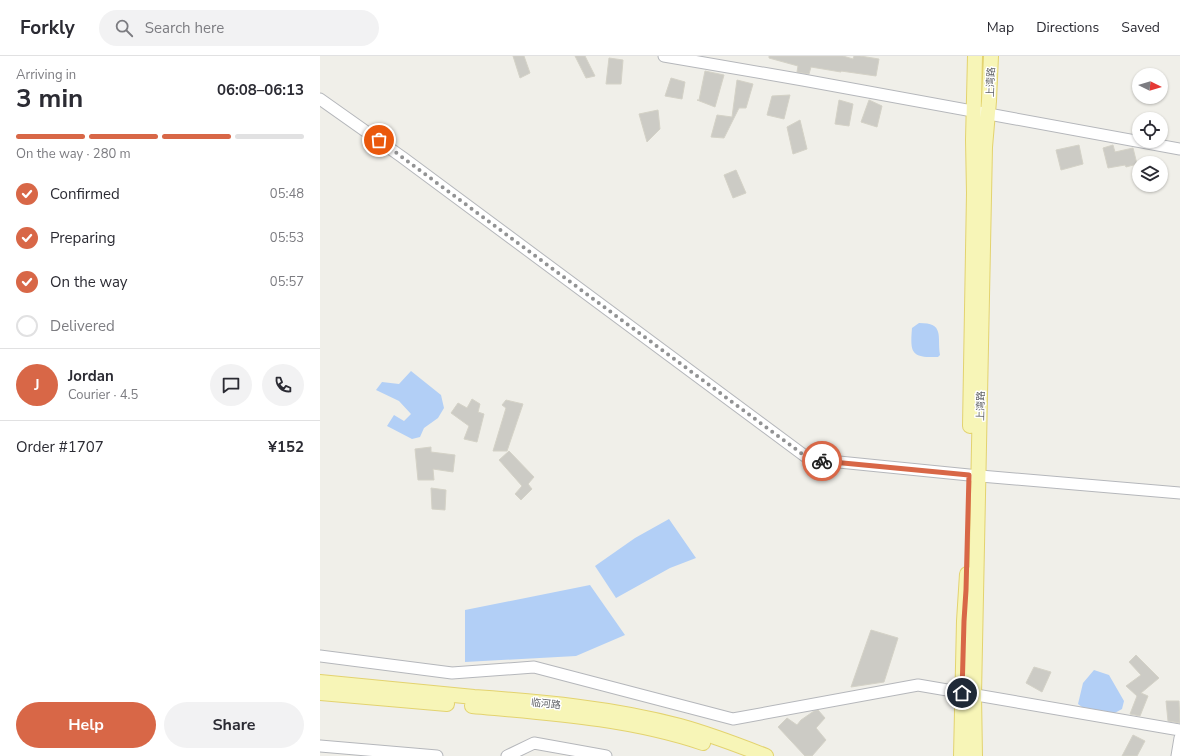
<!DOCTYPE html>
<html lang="en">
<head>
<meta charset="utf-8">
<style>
  body { margin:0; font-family:"Nunito Sans","Noto Sans SC",sans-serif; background:#f2f2f3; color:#2b2b33; height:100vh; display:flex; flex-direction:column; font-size:15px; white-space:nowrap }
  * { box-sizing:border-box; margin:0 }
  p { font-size:13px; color:#7c7c81 }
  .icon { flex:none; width:22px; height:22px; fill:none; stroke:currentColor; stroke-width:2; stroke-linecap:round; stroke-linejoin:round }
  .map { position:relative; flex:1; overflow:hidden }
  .side { display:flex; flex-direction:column; background:#fff; width:320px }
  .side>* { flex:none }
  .needle { width:26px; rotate:95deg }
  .fabs { position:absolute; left:812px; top:12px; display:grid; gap:8px }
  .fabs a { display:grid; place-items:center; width:36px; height:36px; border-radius:50%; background:#fff; box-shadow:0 1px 3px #0004; font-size:20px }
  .pin { position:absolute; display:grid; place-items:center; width:34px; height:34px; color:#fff; margin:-17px; border:2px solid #fff; border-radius:50%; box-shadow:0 1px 4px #0007 }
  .courier { position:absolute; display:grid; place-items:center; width:40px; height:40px; margin:-20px; border:3px solid #d86747; border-radius:50%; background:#fff; color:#222; box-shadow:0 1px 5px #0007 }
  .summary em { font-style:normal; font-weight:700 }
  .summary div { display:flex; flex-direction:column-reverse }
  .summary { display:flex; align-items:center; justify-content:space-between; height:68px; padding:0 16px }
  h1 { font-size:26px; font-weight:700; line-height:30px }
  .bar { display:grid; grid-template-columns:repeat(4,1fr); gap:6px 4px; align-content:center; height:48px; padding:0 16px }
  .bar i { height:5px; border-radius:3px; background:#e1e1e2 }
  .bar .current { background:#d86747 }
  .bar p { grid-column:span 4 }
  .line { display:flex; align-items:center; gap:10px; padding:0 16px; border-top:1px solid #e1e1e2 }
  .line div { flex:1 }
  .round { display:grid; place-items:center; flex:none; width:42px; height:42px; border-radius:21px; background:#f2f2f3 }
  ol { padding:0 16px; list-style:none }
  li { display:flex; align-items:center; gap:12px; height:44px }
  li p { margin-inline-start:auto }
  li .icon { padding:4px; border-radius:50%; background:#d86747; color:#fff; stroke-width:4 }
  li:last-child { color:#7c7c81 }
  li i { width:22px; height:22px; border:2px solid #e1e1e2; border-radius:50% }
  .primary-button { display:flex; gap:8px; margin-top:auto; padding:8px 16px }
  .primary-button a { flex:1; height:46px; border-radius:24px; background:#d86747; color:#fff; font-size:16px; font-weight:700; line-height:46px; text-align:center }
  .primary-button a+a { background:#f2f2f3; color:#2b2b33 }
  header { display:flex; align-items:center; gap:24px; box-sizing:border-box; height:56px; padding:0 20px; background:#fff; border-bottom:1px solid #e1e1e2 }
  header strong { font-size:19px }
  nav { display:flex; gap:22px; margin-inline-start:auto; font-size:14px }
  .search { width:280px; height:36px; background:#f2f2f3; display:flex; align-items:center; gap:10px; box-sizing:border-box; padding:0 14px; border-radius:22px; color:#7c7c81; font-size:15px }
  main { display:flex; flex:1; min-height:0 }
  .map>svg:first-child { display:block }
  .water { fill:#b2cff6 }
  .building { fill:#cccbc5; stroke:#d4d2c7 }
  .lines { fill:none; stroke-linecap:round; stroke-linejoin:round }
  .minor-casing { stroke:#b5b7bb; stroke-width:13 }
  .major-casing { stroke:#e3d36f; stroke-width:16 }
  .minor { stroke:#fff; stroke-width:11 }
  .major { stroke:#f7f5b7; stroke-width:14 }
  .done { stroke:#929394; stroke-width:4; stroke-dasharray:0 7.2 }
  .route { stroke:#d86747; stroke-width:5 }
  .labels { text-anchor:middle; stroke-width:3; stroke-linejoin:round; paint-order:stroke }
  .street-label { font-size:10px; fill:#606267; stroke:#fff }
</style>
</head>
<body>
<header>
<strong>Forkly</strong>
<div class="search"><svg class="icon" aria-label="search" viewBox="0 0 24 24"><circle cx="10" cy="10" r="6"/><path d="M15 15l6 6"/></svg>Search here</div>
<nav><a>Map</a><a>Directions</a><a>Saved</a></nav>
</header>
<main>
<section class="side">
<div class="summary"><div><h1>3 min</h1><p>Arriving in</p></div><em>06:08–06:13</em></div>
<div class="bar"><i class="current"></i><i class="current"></i><i class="current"></i><i></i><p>On the way · 280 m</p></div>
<ol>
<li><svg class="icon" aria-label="check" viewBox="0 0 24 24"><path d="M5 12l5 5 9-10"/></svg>Confirmed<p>05:48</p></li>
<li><svg class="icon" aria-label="check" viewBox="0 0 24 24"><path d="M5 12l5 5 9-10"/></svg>Preparing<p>05:53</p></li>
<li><svg class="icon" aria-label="check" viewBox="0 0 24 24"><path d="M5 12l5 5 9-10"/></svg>On the way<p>05:57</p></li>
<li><i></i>Delivered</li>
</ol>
<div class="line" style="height:72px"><b class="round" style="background:#d86747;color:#fff">J</b><div><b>Jordan</b><p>Courier · 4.5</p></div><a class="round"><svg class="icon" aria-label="chat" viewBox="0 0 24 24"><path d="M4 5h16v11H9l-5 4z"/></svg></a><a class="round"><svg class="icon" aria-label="phone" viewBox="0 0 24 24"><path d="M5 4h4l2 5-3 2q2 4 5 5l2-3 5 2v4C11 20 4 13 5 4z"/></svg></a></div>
<div class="line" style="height:52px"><div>Order #1707</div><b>¥152</b></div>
<div class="primary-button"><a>Help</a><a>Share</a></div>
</section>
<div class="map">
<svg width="860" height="700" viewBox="0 0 860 700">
  <rect width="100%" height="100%" fill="#f0efe9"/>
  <!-- water -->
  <path class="water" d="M599 267C625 267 617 280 620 299L618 301C591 302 590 297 592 272Z
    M91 315 121 339 124 352 118 362 104 372 100 381 92 383 67 370 74 359 84 365 91 358 79 345 56 334 62 326 79 328Z
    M349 463 376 502 350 512 296 542 275 510 315 482Z
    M270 529 305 579 256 600 145 606V554Z
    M774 614 789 619 804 645 802 653 791 659 784 655 762 651 758 648 763 627Z"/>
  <!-- building -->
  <path class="building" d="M193 0H204L210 17 200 22Z
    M255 0H265L275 20 266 22Z
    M449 0H523L533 3 534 0H540L559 3 556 20 521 15V16L491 11 489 18 477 16 478 10 449 2Z
    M289 2 303 4 301 28H286Z
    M385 15 404 19 395 51 377 44H379Z
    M351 22 365 26 362 43 345 40Z
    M417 24 433 28 426 52H419L404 82 391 81 397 59 412 61Z
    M470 39 464 63 447 59 452 40Z
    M519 44 533 48 529 70 515 68Z
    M549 44 562 50 557 71 541 66Z
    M338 54 340 73 327 86 319 58Z
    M480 64 487 93 473 98 467 71Z
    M759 89 763 108 741 114 736 94Z
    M793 89 795 96 813 92 817 108 806 111 805 109 788 112 783 92Z
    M416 114 426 137 413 142 404 119Z
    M152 343 160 348 158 356 164 358 157 386 144 383 149 370 131 357 138 347 147 352Z
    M186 344 203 348 187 395H173L186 352 182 349Z
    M111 391V396L135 399 133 416 113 413 114 424H98L95 393Z
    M189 395 214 421 208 428 212 433 201 444 195 438 202 430 179 404Z
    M111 432 126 434 125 454 112 453Z
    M551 574 578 582 564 626 531 631Z
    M816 599 839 622 821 637 828 640 820 660 810 658 817 640 806 630 821 619 809 606Z
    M714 611 731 616 722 636 706 627Z
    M846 645H859L860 667 848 665Z
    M498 654 505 662 496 672 506 684 492 700H485L458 671 467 662 477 669 481 664 494 655Z
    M813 679 825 685 817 700H802Z"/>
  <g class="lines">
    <defs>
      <path id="minor" d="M344 0 483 24 860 93
        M0 43 82 101 489 403 649 419 860 437
        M0 600 132 617 214 611 413 663 598 629 860 674
        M0 690 117 700
        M187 700 214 687 286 700
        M857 700 860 682"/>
      <path id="major" d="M650 370 654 137 653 84 655 0
        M0 626C51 631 102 636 154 641 223 646 293 652 360 670 389 678 418 689 446 700
        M0 637 127 648
        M152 650C229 657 309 662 383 687
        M641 700 644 565 647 518
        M655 700 654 639 665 91 669 45 671 0"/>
    </defs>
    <!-- minor casing -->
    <use href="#minor" class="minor-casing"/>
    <!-- major casing -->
    <use href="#major" class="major-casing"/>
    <!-- minor -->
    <use href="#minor" class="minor"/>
    <!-- major -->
    <use href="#major" class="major"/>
  </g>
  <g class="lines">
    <!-- done -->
    <path class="done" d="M59 84 489 403 502 405"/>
    <!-- route -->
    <path class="route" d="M502 405 649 419 646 534 644 565 642 637"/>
  </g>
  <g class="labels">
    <!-- street labels -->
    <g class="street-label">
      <text transform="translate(670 26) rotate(-88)" y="4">上湾路</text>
      <text transform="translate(660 350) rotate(-89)" y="4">上湾路</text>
      <text transform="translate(226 647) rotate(6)" y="4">临河路</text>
    </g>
  </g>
</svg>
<div class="fabs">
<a><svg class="needle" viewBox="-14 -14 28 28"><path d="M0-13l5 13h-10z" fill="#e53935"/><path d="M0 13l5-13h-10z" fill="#7c7c81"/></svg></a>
<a><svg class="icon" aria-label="locate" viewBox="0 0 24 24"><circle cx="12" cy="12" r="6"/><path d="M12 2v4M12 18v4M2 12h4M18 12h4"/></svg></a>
<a><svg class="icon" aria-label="layers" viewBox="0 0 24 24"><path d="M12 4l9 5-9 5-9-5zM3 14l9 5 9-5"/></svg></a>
</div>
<div class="pin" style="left:59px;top:84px;background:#ea580c"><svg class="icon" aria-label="bag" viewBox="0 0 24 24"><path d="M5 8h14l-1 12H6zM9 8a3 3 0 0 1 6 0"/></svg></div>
<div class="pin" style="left:642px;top:637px;background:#1f2937"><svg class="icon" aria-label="home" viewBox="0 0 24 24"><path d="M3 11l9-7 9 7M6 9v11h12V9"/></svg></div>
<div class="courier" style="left:502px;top:405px"><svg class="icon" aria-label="bike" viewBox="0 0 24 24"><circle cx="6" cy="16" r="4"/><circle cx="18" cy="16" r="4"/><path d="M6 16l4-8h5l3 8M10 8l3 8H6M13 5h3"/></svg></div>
</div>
</main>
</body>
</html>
